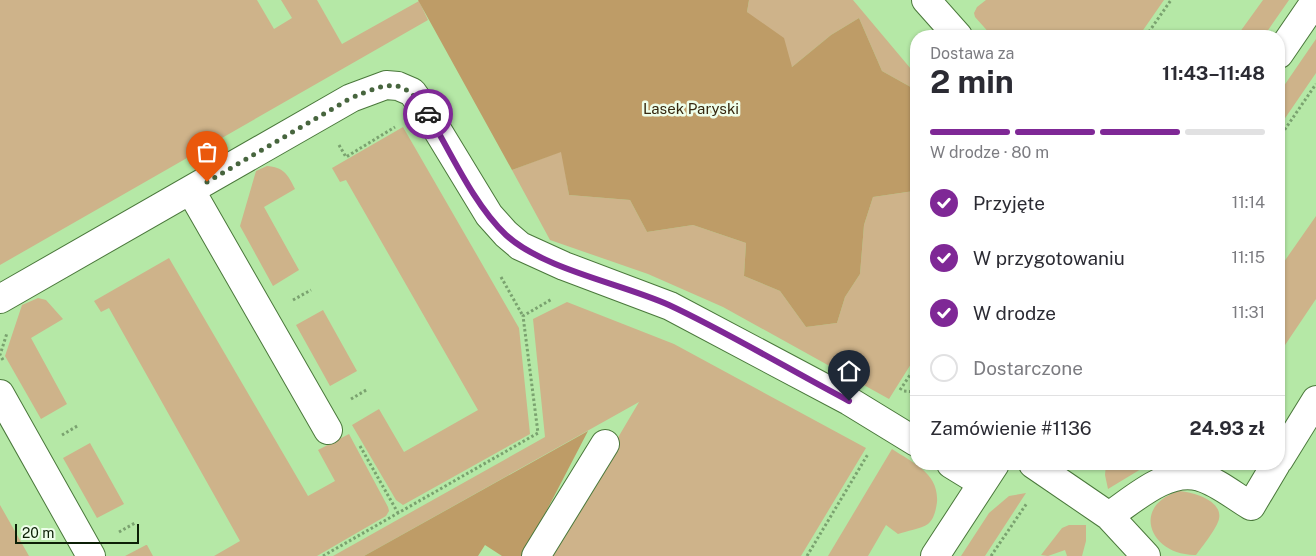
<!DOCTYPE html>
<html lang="pl">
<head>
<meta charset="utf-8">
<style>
  body { margin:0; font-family:"Public Sans",sans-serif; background:#f2f2f3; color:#2b2b33; height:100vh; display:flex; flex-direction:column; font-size:19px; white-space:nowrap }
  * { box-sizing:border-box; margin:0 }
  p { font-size:16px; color:#7c7c81 }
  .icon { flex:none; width:28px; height:28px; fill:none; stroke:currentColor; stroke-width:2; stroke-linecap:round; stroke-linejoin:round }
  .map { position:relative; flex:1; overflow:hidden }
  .details { position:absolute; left:910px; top:30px; width:375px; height:440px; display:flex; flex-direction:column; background:#fff; border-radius:20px; box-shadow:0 1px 4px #0004 }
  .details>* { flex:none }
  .scale { position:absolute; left:15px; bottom:12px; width:124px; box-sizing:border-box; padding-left:5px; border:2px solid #0c1f06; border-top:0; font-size:14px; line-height:18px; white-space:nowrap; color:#0c1f06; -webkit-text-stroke:4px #eefeea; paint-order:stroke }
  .pin { position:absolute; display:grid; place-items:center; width:42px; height:42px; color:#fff; margin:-51px -21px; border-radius:50% 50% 50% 0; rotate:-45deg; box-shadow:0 0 5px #0007 }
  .pin .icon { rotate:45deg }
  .courier { position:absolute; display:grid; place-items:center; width:50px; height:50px; margin:-25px; border:4px solid #7f2896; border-radius:50%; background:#fff; color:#222; box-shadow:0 1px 6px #0007 }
  .overview em { font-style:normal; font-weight:700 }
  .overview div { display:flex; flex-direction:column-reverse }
  .overview { display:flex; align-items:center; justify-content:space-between; height:85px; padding:0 20px }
  h1 { font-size:32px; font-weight:700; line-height:38px }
  .bar { display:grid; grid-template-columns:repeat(4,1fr); gap:8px 5px; align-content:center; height:60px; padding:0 20px }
  .bar i { height:6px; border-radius:4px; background:#e1e1e2 }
  .bar .active { background:#7f2896 }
  .bar p { grid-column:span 4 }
  .line { display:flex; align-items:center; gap:12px; padding:0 20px; border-top:1px solid #e1e1e2 }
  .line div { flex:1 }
  ol { padding:0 20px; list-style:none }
  li { display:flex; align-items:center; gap:15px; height:55px }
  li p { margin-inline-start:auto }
  li .icon { padding:5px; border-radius:50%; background:#7f2896; color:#fff; stroke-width:4 }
  li:last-child { color:#7c7c81 }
  li i { width:28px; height:28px; border:2px solid #e1e1e2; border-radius:50% }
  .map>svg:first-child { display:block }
  .green { fill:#ceb38a }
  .forest { fill:#be9c67 }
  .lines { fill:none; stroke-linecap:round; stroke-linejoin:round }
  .minor-casing { stroke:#4a783b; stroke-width:30 }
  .path { stroke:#7aa26f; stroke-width:3; stroke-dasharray:2.5 2.5; stroke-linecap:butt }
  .minor { stroke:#fff; stroke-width:28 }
  .done { stroke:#47653e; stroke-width:5; stroke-dasharray:0 9 }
  .route { stroke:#7f2896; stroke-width:6 }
  .labels { text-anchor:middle; stroke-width:5; stroke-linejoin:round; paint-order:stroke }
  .park-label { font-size:15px; fill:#36270f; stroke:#eefeea }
</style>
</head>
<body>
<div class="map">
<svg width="1316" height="556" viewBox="0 0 1316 556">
  <rect width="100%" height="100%" fill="#b5e8a6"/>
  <!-- green -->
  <path class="green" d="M0 0H257L274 29 292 18 281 0H317L342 44 419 1 428 20 0 265Z
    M749 0H853L916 75V90L882 71 859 18 831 35 792 67 747 12Z
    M986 0H1164L1139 36H992L975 17 974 13 977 7Z
    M1263 0H1289L1264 36H1237Z
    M1316 39V73L1279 127V93Z
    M403 127 519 328 530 434 403 505 396 500 352 425 379 409 404 452 478 410 346 180 340 182 332 168Z
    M562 151 569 195 630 200 647 232 693 225 746 243 744 276 780 291 806 327 837 323 845 297 860 274 864 225 873 197 914 191 916 188V356L889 399 723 307 648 274 550 240 512 170Z
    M267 166C283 167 288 174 295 189L264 207 299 270 273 286 240 226 256 171Z
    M1316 216V299L1279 354V269Z
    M169 258 308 496 335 481 318 450 349 434 388 507 389 511 386 516 317 556H214L240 541 109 308 101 312 94 301Z
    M38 298 46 300 63 319 31 338 67 404 41 419 5 356 22 305Z
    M567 302 674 344 866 448 801 556H548L639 402 364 556H333L545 437 533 319Z
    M323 310 357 371 330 386 296 325Z
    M90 443 124 504 97 518 63 458Z
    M892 449C913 463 939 473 937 502 936 510 934 519 928 524 921 529 906 531 898 534L886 525 868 556H828Z
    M1106 464H1157L1146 466 1108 489 1105 475Z
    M1179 491C1192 492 1223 500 1219 519 1217 528 1202 547 1196 555 1150 556 1130 506 1179 491Z
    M1026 493 985 556H961L989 513 1009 496Z
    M0 505 29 556H0Z
    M1069 525H1086V541L1082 556H1067L1065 550 1048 556 1041 555 1062 528Z
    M147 545 153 556H125L146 545Z"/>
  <!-- forest -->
  <path class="forest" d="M418 0H749L747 12 784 38 792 67 831 35 859 18 882 71 916 90V188L914 191 873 197 864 225 860 274 845 297 837 323 806 327 780 291 744 276 746 243 693 225 647 232 630 200 569 195 561 152 512 170Z
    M588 431 523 556H502L485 545 478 556H364Z"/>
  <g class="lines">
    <defs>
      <path id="minor" d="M926 0 958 36
        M1279 54 1316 0
        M191 191 328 430
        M0 299 351 98 386 85 398 86 412 92 427 113 489 215 506 234 520 246 564 266 670 306 849 401 916 442
        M0 394 91 556
        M1279 460 1316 400
        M951 464 982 483
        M1033 464 1109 516 1146 556
        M1109 516C1133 500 1168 467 1200 477 1218 482 1234 496 1251 506L1276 464
        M536 556 605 444
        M935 556 995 464"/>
    </defs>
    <!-- minor casing -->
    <use href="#minor" class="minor-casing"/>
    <!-- path -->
    <path class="path" d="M1146 36 1171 0
      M1279 138 1316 84
      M339 145 346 157 395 127
      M501 277 523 316
      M293 300 311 290
      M3 360 0 355 7 333
      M900 390 916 366
      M904 391 916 392
      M351 399 368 389
      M62 435 79 425
      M360 446 398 513
      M119 532 135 523
      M323 556 538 433 523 316 552 299
      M807 556 868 454
      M991 556 1027 503"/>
    <!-- minor -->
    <use href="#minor" class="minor"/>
  </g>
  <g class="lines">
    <!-- done -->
    <path class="done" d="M207 182 351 98C390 82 403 76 428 114"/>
    <!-- route -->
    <path class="route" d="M428 114C451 153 474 205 506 235 545 270 620 283 669 305 729 333 790 370 849 401"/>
  </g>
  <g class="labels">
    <!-- park labels -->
    <g class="park-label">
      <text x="691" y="114">Lasek Paryski</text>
    </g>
  </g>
</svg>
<div class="scale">20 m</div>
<div class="pin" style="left:207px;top:182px;background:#ea580c"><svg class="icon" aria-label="bag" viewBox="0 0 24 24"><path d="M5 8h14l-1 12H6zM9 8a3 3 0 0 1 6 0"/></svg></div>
<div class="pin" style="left:849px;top:401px;background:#1f2937"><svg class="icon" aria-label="home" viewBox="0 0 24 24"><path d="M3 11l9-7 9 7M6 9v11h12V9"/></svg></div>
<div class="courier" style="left:428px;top:114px"><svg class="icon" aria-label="car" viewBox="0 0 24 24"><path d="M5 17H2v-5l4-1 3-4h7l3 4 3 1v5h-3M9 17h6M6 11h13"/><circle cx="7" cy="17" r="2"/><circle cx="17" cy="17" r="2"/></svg></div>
<section class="details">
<div class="overview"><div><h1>2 min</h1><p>Dostawa za</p></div><em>11:43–11:48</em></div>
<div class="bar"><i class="active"></i><i class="active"></i><i class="active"></i><i></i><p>W drodze · 80 m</p></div>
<ol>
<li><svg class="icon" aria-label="check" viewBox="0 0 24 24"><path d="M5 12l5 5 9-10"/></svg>Przyjęte<p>11:14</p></li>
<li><svg class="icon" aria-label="check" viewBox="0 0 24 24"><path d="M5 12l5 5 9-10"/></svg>W przygotowaniu<p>11:15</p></li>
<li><svg class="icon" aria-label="check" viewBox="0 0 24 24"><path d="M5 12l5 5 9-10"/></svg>W drodze<p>11:31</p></li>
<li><i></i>Dostarczone</li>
</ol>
<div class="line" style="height:65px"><div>Zamówienie #1136</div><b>24.93 zł</b></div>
</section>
</div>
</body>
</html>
